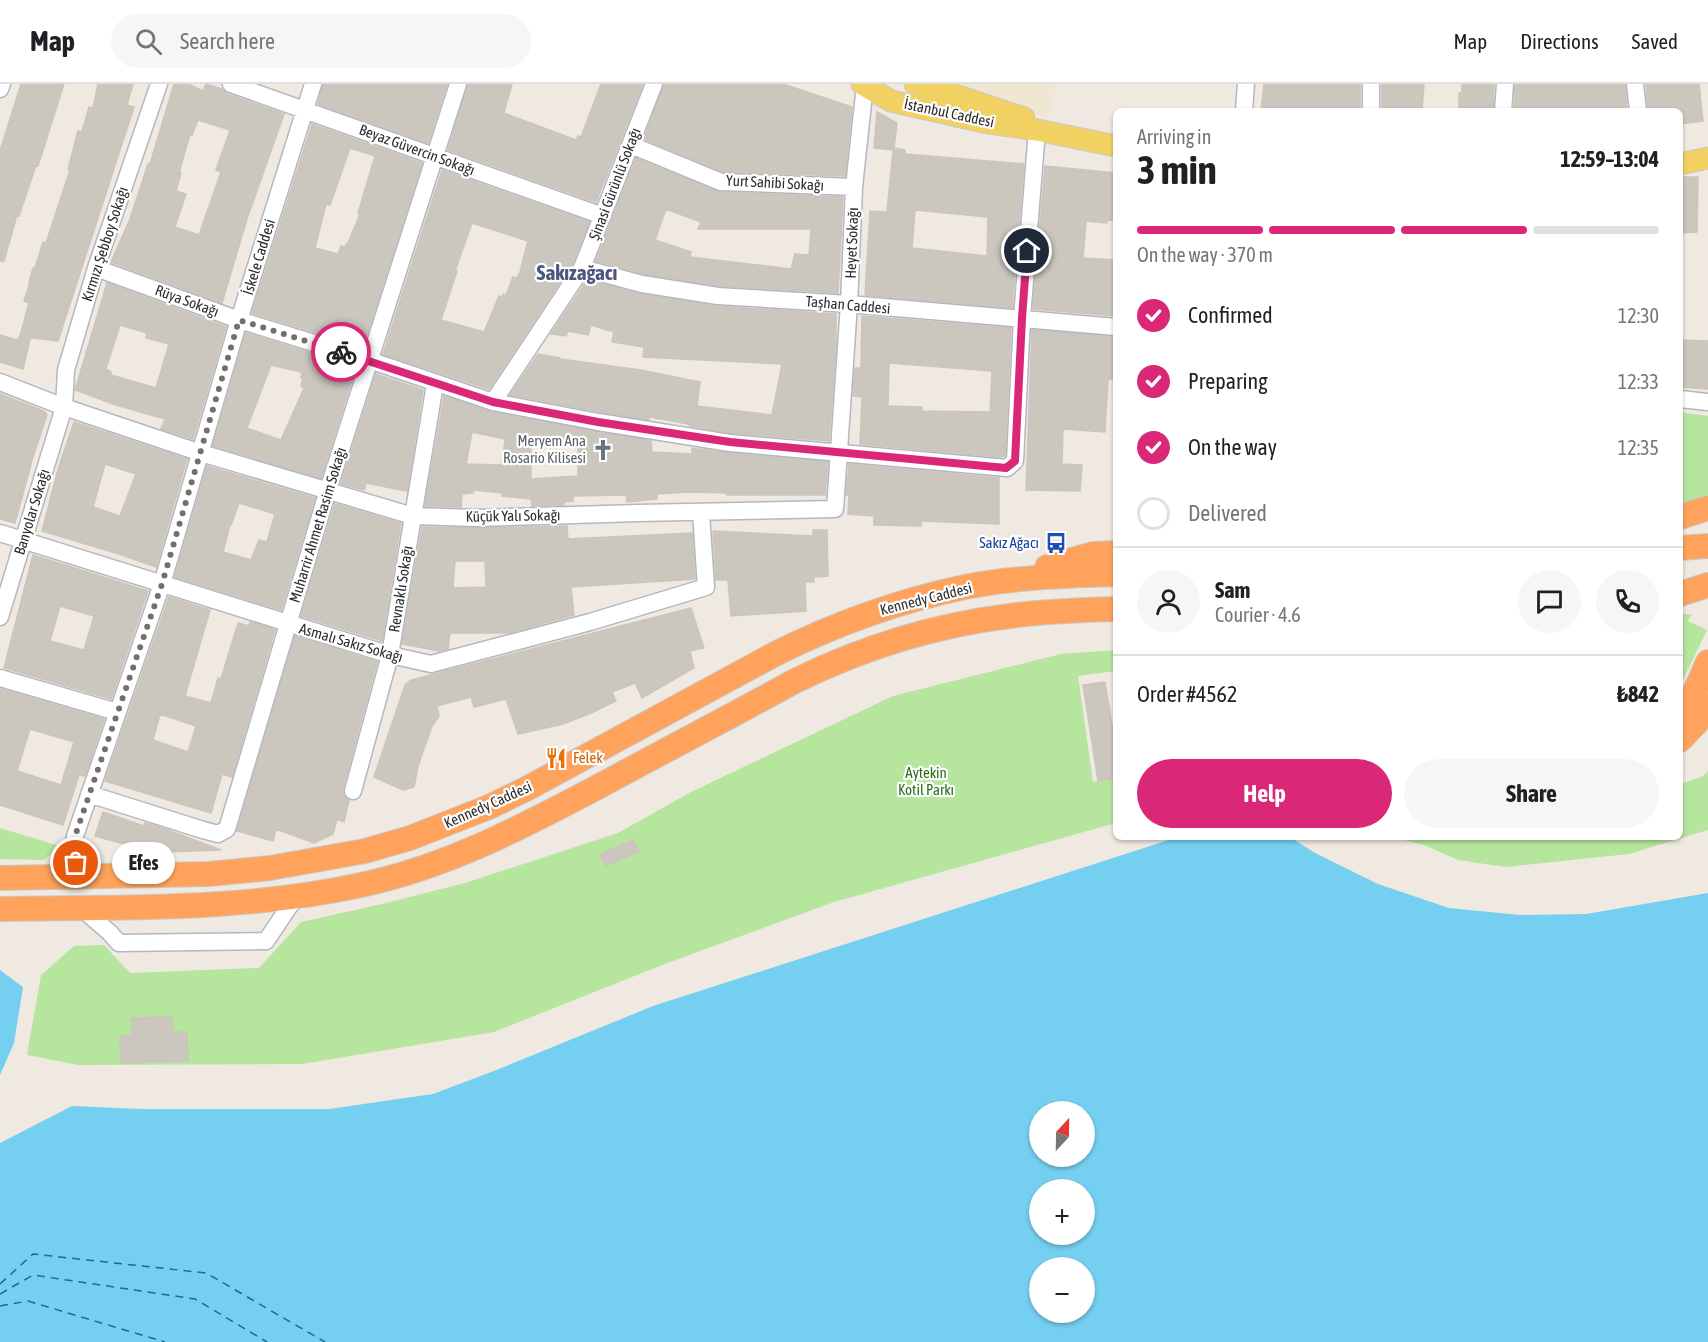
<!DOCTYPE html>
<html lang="en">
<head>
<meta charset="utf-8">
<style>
  body { margin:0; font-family:"Asap Condensed",sans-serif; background:#f6f6f6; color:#202124; height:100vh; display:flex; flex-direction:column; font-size:22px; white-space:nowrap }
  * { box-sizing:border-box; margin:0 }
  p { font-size:20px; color:#757577 }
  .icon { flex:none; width:33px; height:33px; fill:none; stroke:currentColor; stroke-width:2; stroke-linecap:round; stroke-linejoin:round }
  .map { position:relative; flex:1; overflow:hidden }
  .panel { position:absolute; left:1113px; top:24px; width:570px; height:732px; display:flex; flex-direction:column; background:#fff; border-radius:9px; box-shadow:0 2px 4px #0004 }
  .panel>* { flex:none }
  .needle { width:39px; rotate:22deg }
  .fabs { position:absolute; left:1029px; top:1017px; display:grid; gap:12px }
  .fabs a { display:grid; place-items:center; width:66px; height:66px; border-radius:50%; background:#fff; box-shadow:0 2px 4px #0004; font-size:30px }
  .pin { position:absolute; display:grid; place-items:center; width:51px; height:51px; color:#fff; margin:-26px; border:3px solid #fff; border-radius:50%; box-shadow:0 2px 6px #0007 }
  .courier { position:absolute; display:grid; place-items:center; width:60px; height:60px; margin:-30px; border:4px solid #db2777; border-radius:50%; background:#fff; color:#222; box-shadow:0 2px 8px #0007 }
  .bubble { position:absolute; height:42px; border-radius:21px; background:#fff; box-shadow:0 2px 4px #0004; font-size:20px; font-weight:700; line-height:42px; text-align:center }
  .head em { font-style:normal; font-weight:700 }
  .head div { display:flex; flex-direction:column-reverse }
  .head { display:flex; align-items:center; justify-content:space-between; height:102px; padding:0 24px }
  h1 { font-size:39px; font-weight:700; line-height:45px }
  .bar { display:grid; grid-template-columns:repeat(4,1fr); gap:9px 6px; align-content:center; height:72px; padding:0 24px }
  .bar i { height:8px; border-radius:4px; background:#e0e0e0 }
  .bar .on { background:#db2777 }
  .bar p { grid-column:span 4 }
  .line { display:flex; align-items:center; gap:15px; padding:0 24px; border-top:2px solid #e0e0e0 }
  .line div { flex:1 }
  .round { display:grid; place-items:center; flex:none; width:63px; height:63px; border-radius:32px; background:#f6f6f6 }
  ol { padding:0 24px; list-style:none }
  li { display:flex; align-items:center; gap:18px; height:66px }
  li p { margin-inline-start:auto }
  li .icon { padding:6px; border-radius:50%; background:#db2777; color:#fff; stroke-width:4 }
  li:last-child { color:#757577 }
  li i { width:33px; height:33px; border:3px solid #e0e0e0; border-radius:50% }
  .button { display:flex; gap:12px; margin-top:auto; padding:12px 24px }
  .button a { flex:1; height:69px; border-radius:36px; background:#db2777; color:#fff; font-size:24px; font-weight:700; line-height:69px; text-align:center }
  .button a+a { background:#f6f6f6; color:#202124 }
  header { display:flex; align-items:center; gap:36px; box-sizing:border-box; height:84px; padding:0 30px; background:#fff; border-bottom:2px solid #e0e0e0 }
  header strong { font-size:28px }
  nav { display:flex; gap:33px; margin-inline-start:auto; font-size:21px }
  .search { width:420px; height:54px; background:#f6f6f6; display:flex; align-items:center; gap:15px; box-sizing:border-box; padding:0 21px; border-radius:33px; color:#757577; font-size:22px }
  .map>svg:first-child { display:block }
  .education { fill:#f0e6d1 }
  .green { fill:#b6e59e }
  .water { fill:#75cff0; fill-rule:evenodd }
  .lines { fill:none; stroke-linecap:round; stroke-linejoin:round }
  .ferry { stroke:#0d6fa3; stroke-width:1.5; stroke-dasharray:8 6; stroke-linecap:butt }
  .building { fill:#cbc7bf; stroke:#cbc5ba; stroke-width:1.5; fill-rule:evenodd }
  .minor-casing { stroke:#b4b7c1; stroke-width:19 }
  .major-casing { stroke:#c9c9c9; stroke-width:23 }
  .highway-casing { stroke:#c9c9c9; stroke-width:26 }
  .minor { stroke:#fff; stroke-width:16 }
  .major { stroke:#f2d163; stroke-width:21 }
  .highway { stroke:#ffa35c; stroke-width:24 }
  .done { stroke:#726f6d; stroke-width:6; stroke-dasharray:0 10.8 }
  .route { stroke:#db2777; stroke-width:8 }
  .labels { text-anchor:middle; stroke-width:4.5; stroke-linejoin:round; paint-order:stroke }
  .street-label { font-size:15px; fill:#2e2e2e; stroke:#fff }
  .worship-label { font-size:15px; fill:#5b616d; stroke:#fff; text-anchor:end }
  .transit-label { font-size:15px; fill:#164399; stroke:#fff; text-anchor:end }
  .food-label { font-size:15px; fill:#c56008; stroke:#fff; text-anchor:start }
  .park-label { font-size:15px; fill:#2c6e1b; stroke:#fff }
  .district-label { font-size:21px; font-weight:bold; fill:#4d5680; stroke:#fff }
</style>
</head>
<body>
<header>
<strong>Map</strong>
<div class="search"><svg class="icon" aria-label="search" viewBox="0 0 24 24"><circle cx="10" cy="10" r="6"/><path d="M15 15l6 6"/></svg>Search here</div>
<nav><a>Map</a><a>Directions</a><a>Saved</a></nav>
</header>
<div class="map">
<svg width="1708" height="1258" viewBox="0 0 1708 1258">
  <rect width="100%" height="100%" fill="#efe9e1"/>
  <!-- education -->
  <path class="education" d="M932 0H1056L1049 33Z"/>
  <!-- green -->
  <path class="green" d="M1680 328 1708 332V411L1680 419Z
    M1680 530H1692L1688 537 1707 546 1680 602Z
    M1116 566V587L1078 592 1093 698 1116 695V739L834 818 662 881 494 948 302 980 78 981 27 971 41 891 74 862 104 861 130 889 259 884 301 838 382 820 465 799 618 749 691 708 893 612 1061 570Z
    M1708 687V746L1629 770 1505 783 1458 776 1424 761 1393 753H1680V700L1703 692Z
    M0 744 63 763 43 776 0 775Z"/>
  <!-- water -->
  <path class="water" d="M1178 753H1290L1315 769 1378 800 1449 824 1520 831 1586 830 1708 809V1258H0V1059L72 1022 142 1025H329L433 1010 499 985 653 922ZM1040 1028H1084V1072H1040ZM1040 1106H1084V1150H1040ZM1040 1184H1084V1228H1040Z
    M0 886 23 903 14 959 0 991Z"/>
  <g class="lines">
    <!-- ferry -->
    <path class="ferry" d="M0 1200 33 1170 206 1189 325 1258
      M0 1210 33 1191 195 1215 267 1258
      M0 1222 28 1217 165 1258"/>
  </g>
  <!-- building -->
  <path class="building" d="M21 0H64L38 82 36 81 19 132 17 131 4 177H0V67Z
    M98 0H133L127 21 134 23 58 257 24 253 30 255 23 285 0 278V251L17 256 20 252 29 219 24 217 30 198H29L33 184H35L43 158 46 159 70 86 68 85 78 47 82 48 89 23 93 24Z
    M174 0H188L203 7 206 0 222 5 227 10 284 30 247 135 222 219 111 178 130 135 148 80H150ZM198 36 230 46 216 86 221 88 199 151 175 143 186 110 176 107 181 89H179L190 50 192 51Z
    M323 0H447L428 59 318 20Z
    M468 0H512L504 29 576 56 578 52 581 53 601 0H643L596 118 448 66Z
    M664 0H783L852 23 845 92 723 88 644 55Z
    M1264 0H1360V27H1261Z
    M1382 0H1424L1422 27H1382Z
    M1462 0H1494L1493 27H1459V9H1462Z
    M1515 0H1625L1627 27H1514Z
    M1646 0H1699L1703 37 1680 40V27H1648Z
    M877 28 897 39 894 64 905 66V70L1024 80 1012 224 865 211 870 127 887 128 893 66 874 64ZM915 126 988 133 987 172 912 164Z
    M312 40 422 79 363 263 252 229ZM350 64 375 72 358 129 360 130 348 159H347L345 163 341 162 338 170 315 164 326 120 330 121Z
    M636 74 720 108 843 113 838 209 719 202 644 190 596 177ZM666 125 701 138 698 145H811L809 171 795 170 791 185 690 173 691 168 655 156Z
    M1045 82 1116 89V137L1107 136V139L1086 137 1083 174 1116 176V232L1033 225Z
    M442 86 589 138 573 179 489 305 383 270ZM472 139 528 157 519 192 518 191 517 194 513 193 506 211 503 210 502 213 499 212 484 248 441 236 457 187H455Z
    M1680 93H1698L1697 148 1680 149Z
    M587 196 640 210 716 222 836 230V263L829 357 731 349 690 342 688 340 672 337 649 333V336L600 328 510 311 538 270 560 274V275L641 286 700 298 697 322 772 331 782 280 643 273 644 263 612 258 614 248 591 241 588 251 568 247 566 252 551 250Z
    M107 199 226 243 193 355 161 345 165 335 116 321 75 306ZM120 241 147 249 146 254 169 260 156 304 111 291V288L106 285Z
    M862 232 1011 244 1005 372 999 373 860 360 862 313 853 312 855 284H861ZM889 279 992 287 990 328 922 327V323L888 322Z
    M1032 246 1116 253V295H1108L1105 348 1063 345 1062 380 1082 381 1080 407 1026 406Z
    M246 249 356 283 321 394 213 362ZM271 281 301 288 302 290 301 294 303 295 301 302 304 304 281 356 247 344Z
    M1680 256 1708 257V305L1680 303Z
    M376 290 423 306 407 407 366 399 364 406 341 400Z
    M0 310 44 327 47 331 33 373 15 439 0 435Z
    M444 312 491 328 651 357 652 368 692 370V364L729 369 828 378 825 411H727V409L690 408 657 410V415L627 418 626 411 573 412V417L564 418V421L532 422 531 415 502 412V409L474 406 473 409 462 410 461 423 425 422ZM472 348 505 355 502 381 466 380ZM531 356 578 363V392L531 395Z
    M74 338 187 375 156 483 119 470 42 447 59 382ZM105 380 136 390 120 432 93 423Z
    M849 380 999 394V440L921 437V442L874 441V432L848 430 849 411H846Z
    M207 382 315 414 281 526 175 493ZM239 419 275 430 267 458 259 456 251 476 223 468 230 441H231Z
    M335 420 401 439 382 557 301 532Z
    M567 442 568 455 692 449 695 495 571 503 574 531 508 549H450L448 565 439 567 402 560 422 443 476 444ZM455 477H485L486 503 453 504Z
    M813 446H827L828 492 814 493V498H805L806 527 731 532 728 496H716L713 447 813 452Z
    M33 471 148 507 111 615 4 584ZM60 522 94 532 84 566 50 557Z
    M169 513 210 526 185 612 211 619 218 594 221 595 238 539 249 542 250 538 275 546 232 693 222 690 211 729 105 697ZM160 630 196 642 188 668 153 656Z
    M691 524 704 564 690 567 694 584 642 614 635 599 612 608 616 617 589 630 563 640 518 650 506 615 474 623 471 613 437 622 439 632 432 642 418 682 414 703 403 706 374 693 405 601 411 596Z
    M295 552 377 578 343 704V710L349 717 344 738 337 735 333 750 314 759 276 745 273 757 237 747Z
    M1105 598 1116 666V694L1098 697 1083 601Z
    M0 605 104 635 85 692 79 691 63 741 0 721ZM30 645 74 658 61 701 17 687Z
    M103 728 144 742 145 739 160 743 221 766 137 769 138 764 95 752Z
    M634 756 639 768 605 782 600 770Z
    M173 933V948H187L188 977 121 979 120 952 132 951 131 934Z"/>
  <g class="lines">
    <defs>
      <path id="minor" d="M231 0 603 132
        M1635 0 1638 27
        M0 5 2 0
        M1244 27 1246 0
        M1371 27V0
        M1503 27 1505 0
        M631 61 721 98 854 103
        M96 184 239 236 369 276 493 318 598 338 730 359 1007 384 1015 377 1022 234 1037 46
        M582 184 642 200 718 212 849 220 1116 243
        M0 298 64 323 201 369 413 432 476 434 638 429 835 425 849 220 854 103 865 1
        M1680 315 1708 318
        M493 318 582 184 654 0
        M0 449 390 571 431 580 590 538 706 503 701 429
        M0 533 64 323 66 286 96 184 159 0
        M0 594 117 628
        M353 707 390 571 435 300
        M89 710 203 746 218 750 227 745 328 406 458 0
        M68 791 77 793 74 766 75 752 162 500 239 236 313 0
        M80 823 109 848 119 859 266 857 295 814"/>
      <path id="major" d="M862 0 891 17 983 38 1037 46 1116 62
        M915 0 958 12 1024 34
        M1680 80 1708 74"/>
      <path id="highway" d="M1680 433 1708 424
        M1680 464 1708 462
        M1047 483 1093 470 1116 469
        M1680 510 1708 501
        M1680 631 1693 612 1708 578
        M1680 656 1702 633 1708 622
        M0 794 209 790 270 784 365 767 410 754 489 723 526 705 775 570C835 540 898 517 965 503 1014 493 1066 492 1116 490
        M0 825C121 823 242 827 361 801 450 782 528 740 607 698 670 664 733 631 795 597 862 564 936 541 1010 532 1045 527 1081 526 1116 525"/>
    </defs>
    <!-- minor casing -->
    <use href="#minor" class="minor-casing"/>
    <!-- major casing -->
    <use href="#major" class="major-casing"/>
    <!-- highway casing -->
    <use href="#highway" class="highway-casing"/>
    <!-- minor -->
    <use href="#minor" class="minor"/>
    <!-- major -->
    <use href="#major" class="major"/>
    <!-- highway -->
    <use href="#highway" class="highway"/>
  </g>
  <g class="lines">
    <!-- done -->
    <path class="done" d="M76 779 75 752 162 500 239 236 341 268"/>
    <!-- route -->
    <path class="route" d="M341 268 493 318 598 338 730 358 1006 384 1015 377 1022 234 1027 167"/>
  </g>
  <!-- icons -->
  <defs>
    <symbol id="church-bare" viewBox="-9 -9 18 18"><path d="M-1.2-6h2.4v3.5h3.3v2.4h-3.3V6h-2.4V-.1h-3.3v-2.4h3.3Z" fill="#6b7280" stroke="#fff" stroke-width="2.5" paint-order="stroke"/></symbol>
    <symbol id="bus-bare" viewBox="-9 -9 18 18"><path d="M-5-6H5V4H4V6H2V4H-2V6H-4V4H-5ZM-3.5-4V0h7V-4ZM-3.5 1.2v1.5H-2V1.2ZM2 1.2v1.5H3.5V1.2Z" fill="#1a4fb4" stroke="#fff" stroke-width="2.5" paint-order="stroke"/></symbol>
    <symbol id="restaurant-bare" viewBox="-9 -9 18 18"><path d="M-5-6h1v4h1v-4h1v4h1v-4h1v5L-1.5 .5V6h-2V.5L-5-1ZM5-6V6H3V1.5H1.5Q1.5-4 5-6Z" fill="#e8710a" stroke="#fff" stroke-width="2.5" paint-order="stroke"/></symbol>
  </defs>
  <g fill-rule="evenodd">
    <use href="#church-bare" x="588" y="351" width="30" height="30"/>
    <use href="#bus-bare" x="1041" y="444" width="30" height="30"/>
    <use href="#restaurant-bare" x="541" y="659" width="30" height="30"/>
  </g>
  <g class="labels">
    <!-- street labels -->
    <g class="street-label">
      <text transform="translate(949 29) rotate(12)" y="5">İstanbul Caddesi</text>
      <text transform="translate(417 66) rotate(20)" y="5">Beyaz Güvercin Sokağı</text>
      <text transform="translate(775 99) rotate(3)" y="5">Yurt Sahibi Sokağı</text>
      <text transform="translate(615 100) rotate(-69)" y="5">Şinasi Gürünlü Sokağı</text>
      <text transform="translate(852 159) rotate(-88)" y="5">Heyet Sokağı</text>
      <text transform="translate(105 160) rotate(-72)" y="5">Kırmızı Şebboy Sokağı</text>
      <text transform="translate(259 173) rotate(-73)" y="5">İskele Caddesi</text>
      <text transform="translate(187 217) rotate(20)" y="5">Rüya Sokağı</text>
      <text transform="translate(848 221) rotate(5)" y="5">Taşhan Caddesi</text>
      <text transform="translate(32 428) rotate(-73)" y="5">Banyolar Sokağı</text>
      <text transform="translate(513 432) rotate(-1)" y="5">Küçük Yalı Sokağı</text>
      <text transform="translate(318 441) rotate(-73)" y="5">Muharrir Ahmet Rasim Sokağı</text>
      <text transform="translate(401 505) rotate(-81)" y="5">Revnaklı Sokağı</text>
      <text transform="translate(926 515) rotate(-14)" y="5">Kennedy Caddesi</text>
      <text transform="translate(351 559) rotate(16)" y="5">Asmalı Sakız Sokağı</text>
      <text transform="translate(488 721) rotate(-24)" y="5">Kennedy Caddesi</text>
    </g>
    <!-- worship labels -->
    <g class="worship-label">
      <text x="586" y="362">Meryem Ana<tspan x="586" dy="17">Rosario Kilisesi</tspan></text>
    </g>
    <!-- transit labels -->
    <g class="transit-label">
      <text x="1039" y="464">Sakız Ağacı</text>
    </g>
    <!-- food labels -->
    <g class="food-label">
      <text x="573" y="679">Felek</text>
    </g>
    <!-- park labels -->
    <g class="park-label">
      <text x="926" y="694">Aytekin<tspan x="926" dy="17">Kotil Parkı</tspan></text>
    </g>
    <!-- district labels -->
    <g class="district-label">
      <text x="577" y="196">Sakızağacı</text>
    </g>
  </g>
</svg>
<div class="fabs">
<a><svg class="needle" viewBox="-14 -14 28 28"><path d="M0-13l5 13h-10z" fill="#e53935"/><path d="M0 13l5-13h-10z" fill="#757577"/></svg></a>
<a>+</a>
<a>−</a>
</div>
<div class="pin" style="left:76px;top:779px;background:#ea580c"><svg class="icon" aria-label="bag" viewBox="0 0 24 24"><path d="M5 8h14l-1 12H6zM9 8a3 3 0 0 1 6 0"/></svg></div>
<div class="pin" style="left:1027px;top:167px;background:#1f2937"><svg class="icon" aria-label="home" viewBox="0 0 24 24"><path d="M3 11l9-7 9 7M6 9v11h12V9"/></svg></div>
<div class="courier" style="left:341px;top:268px"><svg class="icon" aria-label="bike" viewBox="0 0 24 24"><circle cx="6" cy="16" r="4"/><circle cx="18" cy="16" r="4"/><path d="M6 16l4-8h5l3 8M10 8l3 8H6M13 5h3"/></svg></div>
<div class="bubble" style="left:112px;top:758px;width:63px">Efes</div>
<section class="panel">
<div class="head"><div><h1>3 min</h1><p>Arriving in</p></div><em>12:59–13:04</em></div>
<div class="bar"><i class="on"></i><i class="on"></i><i class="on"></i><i></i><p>On the way · 370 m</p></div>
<ol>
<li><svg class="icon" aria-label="check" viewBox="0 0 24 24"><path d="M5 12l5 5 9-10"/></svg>Confirmed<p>12:30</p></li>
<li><svg class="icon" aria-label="check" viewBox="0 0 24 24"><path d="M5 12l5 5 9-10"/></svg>Preparing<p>12:33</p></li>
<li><svg class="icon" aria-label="check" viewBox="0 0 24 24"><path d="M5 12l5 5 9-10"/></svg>On the way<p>12:35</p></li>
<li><i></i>Delivered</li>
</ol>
<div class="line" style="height:108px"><a class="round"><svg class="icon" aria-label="person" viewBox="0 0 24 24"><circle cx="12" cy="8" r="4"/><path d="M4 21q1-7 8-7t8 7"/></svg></a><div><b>Sam</b><p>Courier · 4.6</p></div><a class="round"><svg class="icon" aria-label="chat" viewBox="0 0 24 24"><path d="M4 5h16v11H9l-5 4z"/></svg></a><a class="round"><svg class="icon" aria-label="phone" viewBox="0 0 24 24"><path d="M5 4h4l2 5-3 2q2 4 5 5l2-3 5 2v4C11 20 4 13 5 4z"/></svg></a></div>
<div class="line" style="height:78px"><div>Order #4562</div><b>₺842</b></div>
<div class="button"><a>Help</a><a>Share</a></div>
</section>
</div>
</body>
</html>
